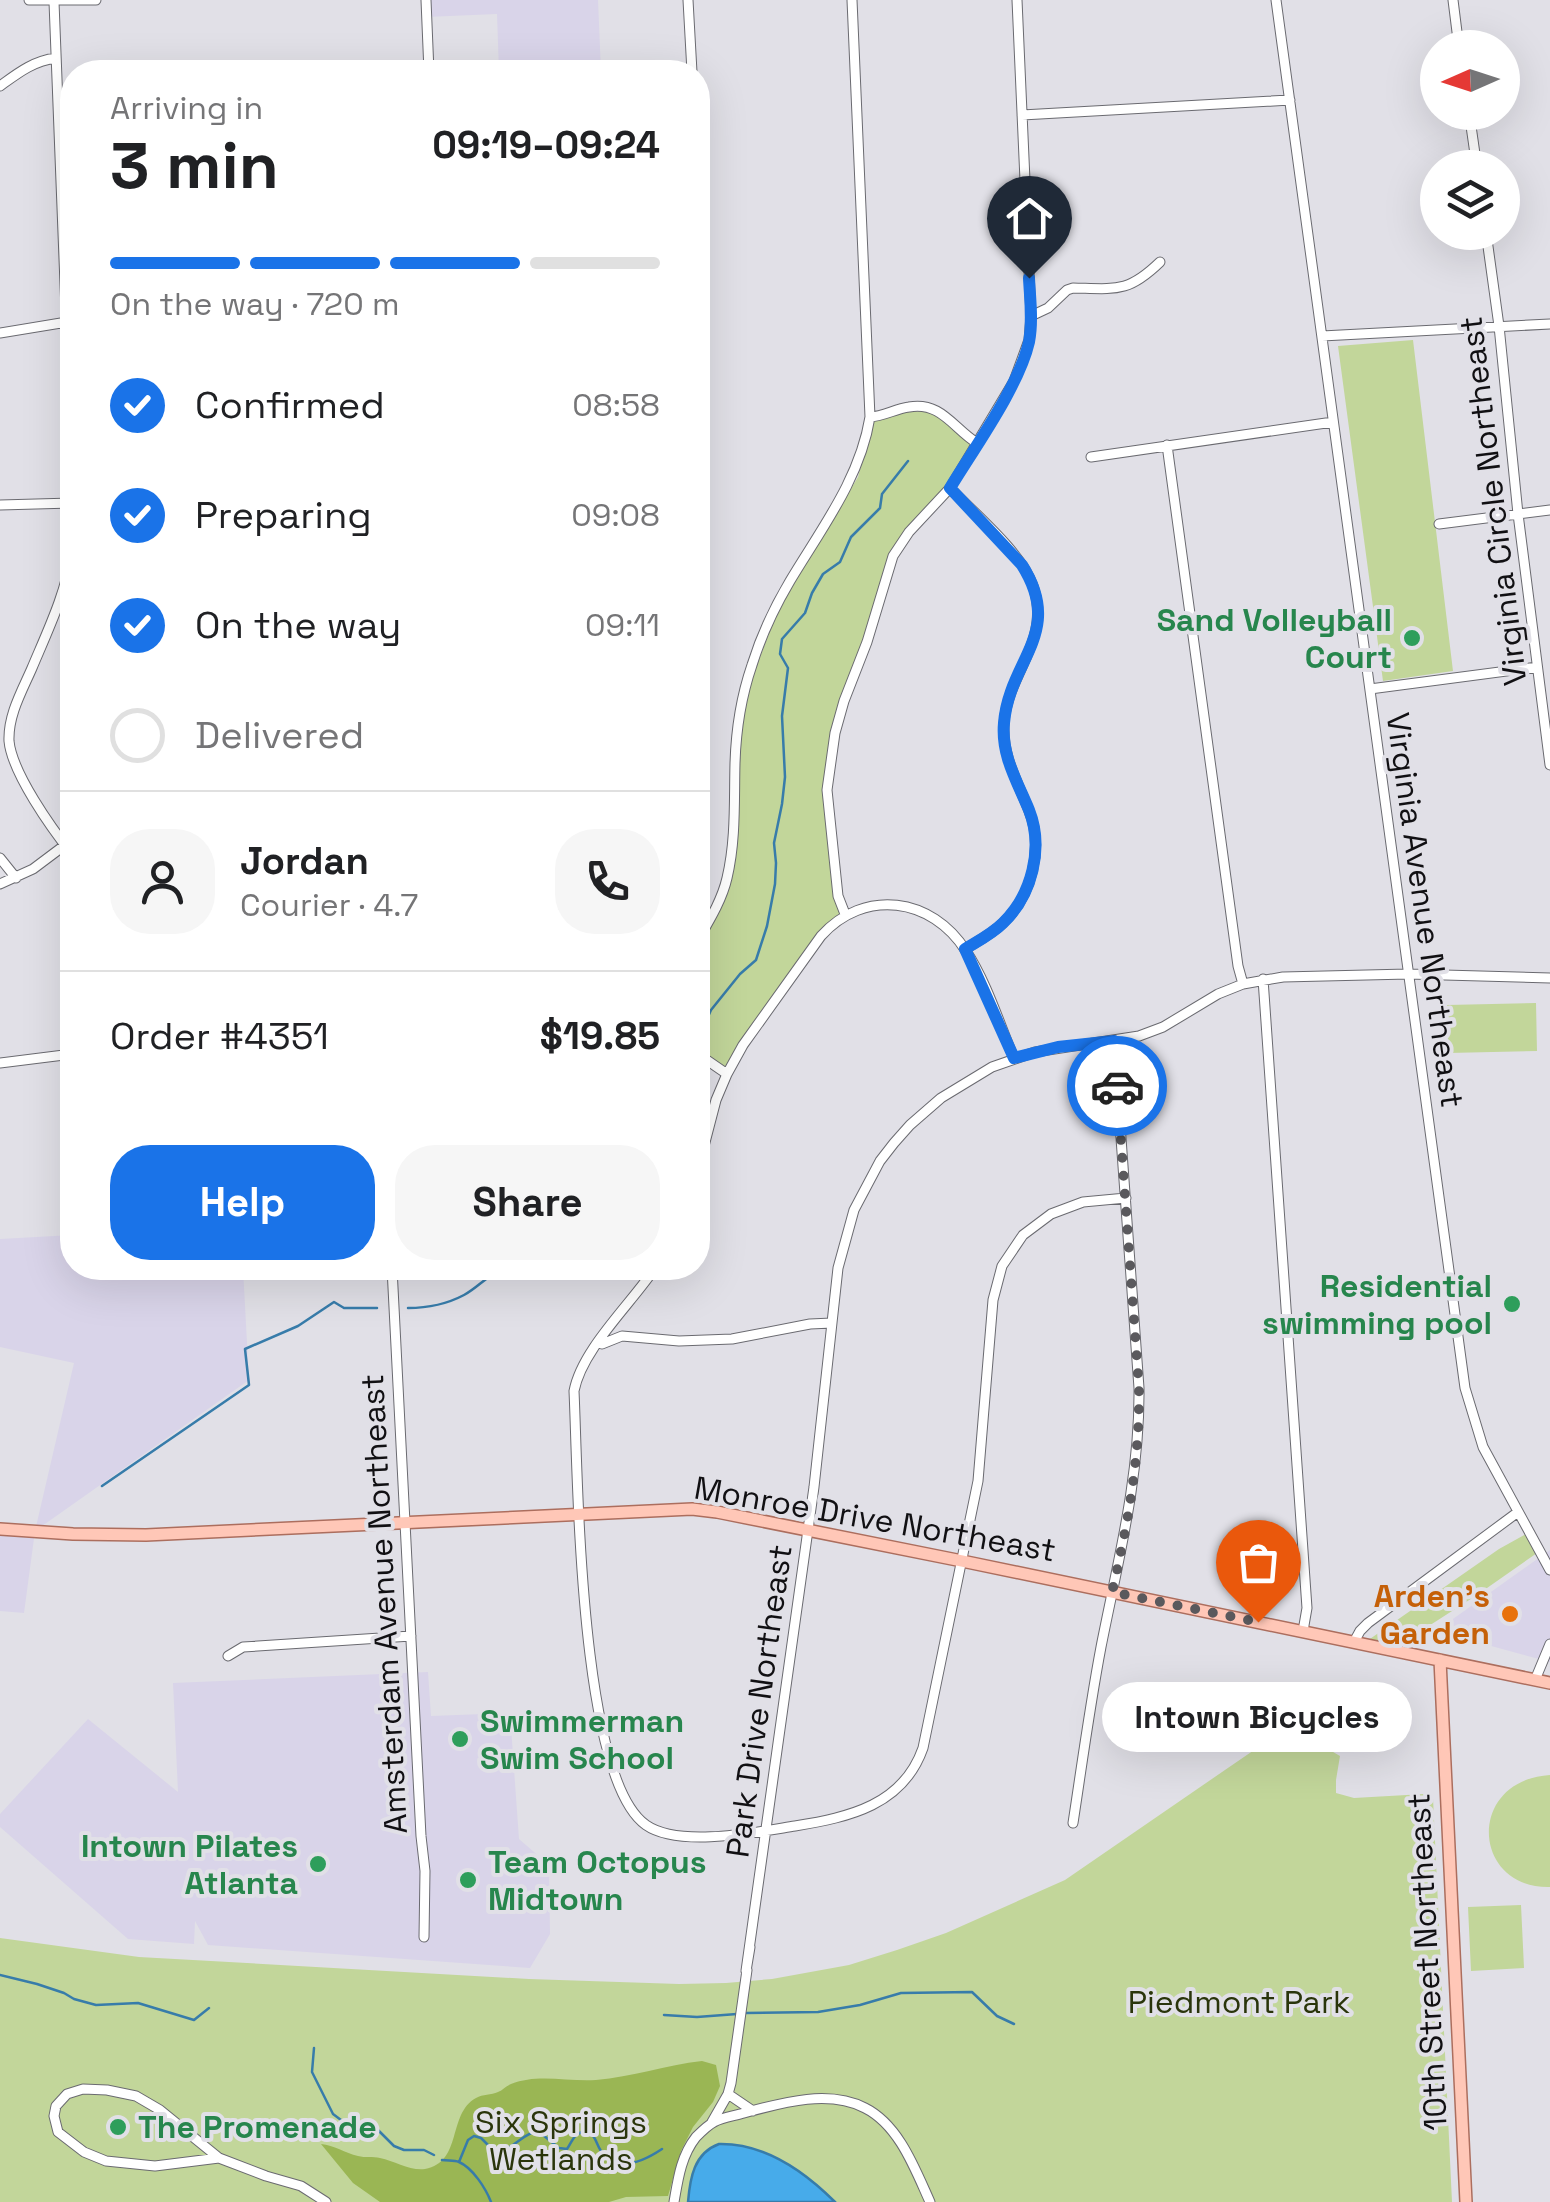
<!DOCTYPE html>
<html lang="en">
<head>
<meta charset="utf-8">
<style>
  body { margin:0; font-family:"Space Grotesk",sans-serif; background:#f6f6f6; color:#202124; height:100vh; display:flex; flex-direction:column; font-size:38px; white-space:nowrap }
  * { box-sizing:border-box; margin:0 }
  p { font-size:32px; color:#757577 }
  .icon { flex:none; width:55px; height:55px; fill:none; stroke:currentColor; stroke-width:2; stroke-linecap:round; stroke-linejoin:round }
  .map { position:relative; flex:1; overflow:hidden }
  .side { position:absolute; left:60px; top:60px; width:650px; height:1220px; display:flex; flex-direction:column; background:#fff; border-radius:40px; box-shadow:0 10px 40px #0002 }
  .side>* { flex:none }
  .needle { width:65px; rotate:267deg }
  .fabs { position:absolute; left:1420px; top:30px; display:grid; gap:20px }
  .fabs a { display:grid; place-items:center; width:100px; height:100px; border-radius:50%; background:#fff; box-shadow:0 10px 40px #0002; font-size:50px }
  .pin { position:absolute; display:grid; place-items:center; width:85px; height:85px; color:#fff; margin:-102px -42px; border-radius:50% 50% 50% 0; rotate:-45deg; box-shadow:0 0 10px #0007 }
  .pin .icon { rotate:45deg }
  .courier { position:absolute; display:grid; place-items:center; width:100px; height:100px; margin:-50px; border:8px solid #1a73e8; border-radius:50%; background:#fff; color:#222; box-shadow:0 2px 12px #0007 }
  .bubble { position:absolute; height:70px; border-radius:35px; background:#fff; box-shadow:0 10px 40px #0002; font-size:32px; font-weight:700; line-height:70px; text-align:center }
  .overview em { font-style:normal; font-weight:700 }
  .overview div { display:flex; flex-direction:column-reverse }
  .overview { display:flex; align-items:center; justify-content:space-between; height:170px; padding:0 50px }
  h1 { font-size:65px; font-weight:700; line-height:75px }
  .bar { display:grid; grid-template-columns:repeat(4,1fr); gap:15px 10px; align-content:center; height:120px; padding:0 50px }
  .bar i { height:12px; border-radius:8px; background:#e0e0e0 }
  .bar .on { background:#1a73e8 }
  .bar p { grid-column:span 4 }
  .line { display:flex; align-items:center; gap:25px; padding:0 50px; border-top:2px solid #e0e0e0 }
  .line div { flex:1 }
  .round { display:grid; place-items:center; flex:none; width:105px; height:105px; border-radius:40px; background:#f6f6f6 }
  ol { padding:0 50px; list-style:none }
  li { display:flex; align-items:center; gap:30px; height:110px }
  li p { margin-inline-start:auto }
  li .icon { padding:10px; border-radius:50%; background:#1a73e8; color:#fff; stroke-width:4 }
  li:last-child { color:#757577 }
  li i { width:55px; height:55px; border:5px solid #e0e0e0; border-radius:50% }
  .cta { display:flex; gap:20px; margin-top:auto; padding:20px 50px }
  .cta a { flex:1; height:115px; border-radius:40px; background:#1a73e8; color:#fff; font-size:40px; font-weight:700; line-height:115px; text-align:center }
  .cta a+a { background:#f6f6f6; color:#202124 }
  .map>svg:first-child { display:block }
  .commercial { fill:#d9d4e9 }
  .green { fill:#c2d69a }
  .forest { fill:#9ab654 }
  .water { fill:#47abea; stroke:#377caa; stroke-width:2.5 }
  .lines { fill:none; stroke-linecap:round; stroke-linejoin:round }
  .stream { stroke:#377caa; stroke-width:2.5 }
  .minor-casing { stroke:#6a6a70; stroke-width:11 }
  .major-casing { stroke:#ac6e5e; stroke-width:14 }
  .minor { stroke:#fff; stroke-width:9 }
  .major { stroke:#ffc7b7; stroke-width:11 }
  .done { stroke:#5a595d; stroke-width:10; stroke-dasharray:0 18 }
  .route { stroke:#1a73e8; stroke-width:12 }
  .leisure-dot { fill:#2e9e5b; stroke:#e1e0e7; stroke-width:4 }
  .food-dot { fill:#e8710a; stroke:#e1e0e7; stroke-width:4 }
  .labels { text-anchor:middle; stroke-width:8; stroke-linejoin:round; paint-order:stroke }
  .street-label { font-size:32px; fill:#111013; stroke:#e1e0e7 }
  .leisure-label { font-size:32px; font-weight:bold; fill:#27864d; stroke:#e1e0e7; text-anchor:end }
  .food-label { font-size:32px; font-weight:bold; fill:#c56008; stroke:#e1e0e7; text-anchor:end }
  .park-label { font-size:32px; fill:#2a350b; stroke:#e1e0e7 }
</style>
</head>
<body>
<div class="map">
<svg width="1550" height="2202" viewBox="0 0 1550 2202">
  <rect width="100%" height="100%" fill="#e1e0e7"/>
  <!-- commercial -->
  <path class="commercial" d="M426 0H598L601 72H499L497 14 426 17Z
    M72 1235V1268H243L249 1380 35 1531 24 1613 0 1611V1529L35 1531 74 1363 0 1347V1239Z
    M1550 1550V1662L1436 1631Z
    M428 1672 431 1716 510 1713 519 1839 549 1865 550 1934 530 1968 208 1945 195 1921 194 1944 128 1939 0 1827V1814L88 1719 178 1792 173 1683Z"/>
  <!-- green -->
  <path class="green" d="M1413 340 1453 671 1383 681 1338 346Z
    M901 411 941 412 979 449 942 498 904 532 863 642 834 751 830 828 845 905 729 1074 698 1049V945L723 905 736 821 744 699 779 607 858 477 873 422Z
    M1536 1003 1537 1051 1448 1053 1447 1005Z
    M1526 1534 1537 1553 1477 1595 1396 1647 1367 1641 1499 1549Z
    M1318 1706 1325 1718 1321 1745 1340 1756 1336 1780V1793L1354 1798 1424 1794 1433 1798 1452 2202H0V1938L139 1957 529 1979 679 1984 726 1983 772 1979 849 1965 897 1950 946 1933 1065 1880Z
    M1550 1775V1887C1471 1889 1466 1780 1550 1775Z
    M1521 1905 1524 1968 1471 1971 1468 1907Z"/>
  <!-- forest -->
  <path class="forest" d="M702 2061 716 2065 720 2086 713 2102 693 2127 681 2151 668 2196 626 2197 609 2202H380L353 2183 321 2144C334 2145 345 2153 358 2156 365 2158 373 2156 380 2158 395 2161 410 2171 425 2169 463 2162 447 2114 476 2098 483 2094 491 2095 498 2092 503 2090 506 2086 511 2084 538 2073 568 2082 596 2080 632 2077 666 2065 702 2061Z"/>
  <!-- water -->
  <path class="water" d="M719 2144C764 2143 804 2171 835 2202H688C690 2178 694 2153 719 2144Z"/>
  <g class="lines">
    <!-- stream -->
    <path class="stream" d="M698 1039 711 1010 740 974 756 960 767 926 775 884 776 863 774 843 782 804 785 777 782 716 788 668 780 654 782 639 805 613 812 593 823 574 840 562 851 537 880 508 882 494 908 461
      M408 1308C426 1308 447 1304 464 1295 479 1287 489 1273 506 1268
      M102 1486 249 1385 245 1349 298 1326 334 1302 344 1308H377
      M0 1975 37 1984 64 1993 74 1999 96 2005 138 2003 194 2020 209 2008
      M745 2013 818 2012 860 2005 901 1993 972 1992 997 2016 1014 2024
      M664 2015 697 2017 737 2014
      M314 2048 312 2072 333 2114 341 2120 375 2127 394 2146 404 2150H424L434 2155
      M442 2160C448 2161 454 2160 459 2162 473 2168 486 2189 491 2202
      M459 2162 468 2140 474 2136 481 2138 494 2151C513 2152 520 2134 538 2131L559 2148 567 2149C574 2139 573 2133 587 2131 597 2137 595 2142 601 2151 617 2174 644 2161 662 2149"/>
    <defs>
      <path id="minor" d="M29 0H96
        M426 0 429 72
        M688 0 692 72
        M1276 0 1465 1388 1483 1447 1550 1570
        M1453 0 1459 48
        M54 2 72 464
        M0 86C18 73 33 61 56 58
        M1469 112 1477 168
        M1022 115 1290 100
        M698 194 704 328 698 365
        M1486 232 1499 326 1518 514 1550 765
        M1031 316 1048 308 1067 290 1073 288C1116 289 1128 293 1160 262
        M0 333 67 322
        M1322 336 1550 324
        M870 417C884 416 895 409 909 407 941 401 954 429 977 443
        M1167 445 1238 966 1243 984
        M1091 457 1333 422
        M950 488C975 514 1022 553 1033 586 1052 641 1007 673 1004 724 1002 756 1018 782 1029 811 1044 848 1032 896 1003 923 992 934 978 941 965 949
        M0 505 72 503
        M1439 524 1550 510
        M72 552C66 593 48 630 32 668 22 691 8 715 9 741 12 773 52 829 72 854
        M1370 689 1537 667
        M0 858 16 878
        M0 884 33 869 65 845
        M845 914 838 896 827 790 835 733 844 701 867 642 893 556 909 532 950 488 1014 381 1029 340 1031 316 1017 0
        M698 940C709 921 722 900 727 878 736 840 734 801 735 763 736 730 741 697 752 665 761 636 774 608 790 581 821 529 860 479 870 417L852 0
        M1263 979 1307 1608 1303 1631
        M698 1054 727 1074
        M0 1063 72 1054
        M698 1169 716 1100 727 1074 743 1045 821 936C864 888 932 897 966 951 987 983 999 1023 1014 1058
        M392 1268 421 1836 425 1871 424 1937
        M655 1268C631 1304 582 1349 574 1391 578 1475 579 1778 646 1825 679 1848 757 1832 795 1826 850 1817 903 1805 923 1748L978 1481 993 1300 1002 1266 1023 1235 1051 1214 1083 1202 1126 1198
        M602 1344 622 1336 679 1341 732 1339 810 1324 832 1323
        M1354 1642 1360 1631 1368 1623 1518 1512
        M228 1656 243 1647 411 1636
        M1535 1680 1550 1644
        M1073 1823C1082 1764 1090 1705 1101 1647 1118 1561 1140 1477 1139 1388L1114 1041
        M750 1947 746 1971 814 1487 838 1268 854 1210 880 1161 894 1143 910 1125 941 1098 992 1067 1035 1052 1139 1036 1163 1027 1218 994 1243 984 1283 977 1408 974 1550 978
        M728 2094 753 2111
        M712 2122 728 2094 731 2083 747 1970
        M219 2158 155 2166 106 2161 84 2152 58 2132 54 2116 56 2106 67 2094 83 2089 107 2090 136 2096 160 2110 219 2158 266 2176 301 2186 326 2202
        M674 2202C678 2179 681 2156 696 2137 701 2132 708 2125 714 2122 722 2117 734 2116 744 2113 781 2103 828 2089 865 2108 899 2125 915 2169 930 2202"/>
      <path id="major" d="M0 1529 73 1534 146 1535 692 1509 717 1512 962 1561 1550 1683
        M1440 1660 1466 2202"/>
    </defs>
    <!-- minor casing -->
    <use href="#minor" class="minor-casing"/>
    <!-- major casing -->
    <use href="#major" class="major-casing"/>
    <!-- minor -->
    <use href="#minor" class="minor"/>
    <!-- major -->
    <use href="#major" class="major"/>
  </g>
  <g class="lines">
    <!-- done -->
    <path class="done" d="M1117 1086 1139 1388C1140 1458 1128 1524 1112 1592L1258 1622"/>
    <!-- route -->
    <path class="route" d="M1029 278C1030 299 1033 321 1029 342 1019 386 975 447 950 488L1022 565C1065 633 1009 660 1004 723 1001 755 1017 781 1029 810 1044 848 1032 895 1003 923 992 934 978 941 965 949L1014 1058 1058 1047 1114 1041 1117 1086"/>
  </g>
  <!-- markers -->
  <g class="leisure-dot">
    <circle cx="1412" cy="638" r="10"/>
    <circle cx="1512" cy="1304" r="10"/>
    <circle cx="460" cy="1739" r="10"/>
    <circle cx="318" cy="1864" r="10"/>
    <circle cx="468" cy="1880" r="10"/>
    <circle cx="118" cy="2127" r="10"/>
  </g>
  <circle class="food-dot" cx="1510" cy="1614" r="10"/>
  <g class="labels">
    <!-- street labels -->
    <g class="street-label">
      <text transform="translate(1493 501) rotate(-97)" y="11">Virginia Circle Northeast</text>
      <text transform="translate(1425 910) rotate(82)" y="11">Virginia Avenue Northeast</text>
      <text transform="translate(875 1519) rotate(10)" y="11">Monroe Drive Northeast</text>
      <text transform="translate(384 1604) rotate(-93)" y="11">Amsterdam Avenue Northeast</text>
      <text transform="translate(759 1701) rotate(-82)" y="11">Park Drive Northeast</text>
      <text transform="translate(1427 1962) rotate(-93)" y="11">10th Street Northeast</text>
    </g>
    <!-- leisure labels -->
    <g class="leisure-label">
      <text x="1392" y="631">Sand Volleyball<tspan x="1392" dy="37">Court</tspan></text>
      <text x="1492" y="1297">Residential<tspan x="1492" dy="37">swimming pool</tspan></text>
      <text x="480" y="1732" text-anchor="start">Swimmerman<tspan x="480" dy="37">Swim School</tspan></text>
      <text x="298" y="1857">Intown Pilates<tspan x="298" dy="37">Atlanta</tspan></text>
      <text x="488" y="1873" text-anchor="start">Team Octopus<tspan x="488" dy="37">Midtown</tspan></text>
      <text x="138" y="2138" text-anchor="start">The Promenade</text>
    </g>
    <!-- food labels -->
    <g class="food-label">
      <text x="1490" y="1607">Arden's<tspan x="1490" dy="37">Garden</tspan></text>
    </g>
    <!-- park labels -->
    <g class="park-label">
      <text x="1239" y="2013">Piedmont Park</text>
      <text x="561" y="2133">Six Springs<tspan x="561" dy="37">Wetlands</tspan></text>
    </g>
  </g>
</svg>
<div class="fabs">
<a><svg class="needle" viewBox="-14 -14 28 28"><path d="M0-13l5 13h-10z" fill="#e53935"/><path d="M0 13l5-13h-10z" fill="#757577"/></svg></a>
<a><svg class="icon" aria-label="layers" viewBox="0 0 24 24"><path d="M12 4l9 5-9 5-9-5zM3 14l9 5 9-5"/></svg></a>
</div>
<div class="pin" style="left:1258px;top:1622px;background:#ea580c"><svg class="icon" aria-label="bag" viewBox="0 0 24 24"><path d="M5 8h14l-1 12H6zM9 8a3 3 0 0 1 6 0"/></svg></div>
<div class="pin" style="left:1029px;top:278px;background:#1f2937"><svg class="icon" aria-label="home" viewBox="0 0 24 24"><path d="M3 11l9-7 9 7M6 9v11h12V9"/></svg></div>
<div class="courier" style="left:1117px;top:1086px"><svg class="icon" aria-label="car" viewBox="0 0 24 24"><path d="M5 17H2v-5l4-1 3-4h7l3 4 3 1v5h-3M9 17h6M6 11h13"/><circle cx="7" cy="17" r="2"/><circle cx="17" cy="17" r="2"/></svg></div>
<div class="bubble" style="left:1102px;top:1682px;width:310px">Intown Bicycles</div>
<section class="side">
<div class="overview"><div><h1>3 min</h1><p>Arriving in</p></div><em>09:19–09:24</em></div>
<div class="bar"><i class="on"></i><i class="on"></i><i class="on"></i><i></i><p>On the way · 720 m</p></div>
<ol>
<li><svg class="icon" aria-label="check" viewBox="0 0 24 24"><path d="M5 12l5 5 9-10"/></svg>Confirmed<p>08:58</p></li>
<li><svg class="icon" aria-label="check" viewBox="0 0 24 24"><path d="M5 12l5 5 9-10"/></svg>Preparing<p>09:08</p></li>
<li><svg class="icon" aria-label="check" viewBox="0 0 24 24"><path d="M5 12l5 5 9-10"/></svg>On the way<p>09:11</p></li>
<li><i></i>Delivered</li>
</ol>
<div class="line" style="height:180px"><a class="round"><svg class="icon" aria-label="person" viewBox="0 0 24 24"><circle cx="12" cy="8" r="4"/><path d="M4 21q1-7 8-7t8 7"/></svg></a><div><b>Jordan</b><p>Courier · 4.7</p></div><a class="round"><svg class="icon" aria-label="phone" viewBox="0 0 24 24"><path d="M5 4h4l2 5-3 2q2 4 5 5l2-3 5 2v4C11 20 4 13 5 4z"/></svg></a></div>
<div class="line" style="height:130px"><div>Order #4351</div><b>$19.85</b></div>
<div class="cta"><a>Help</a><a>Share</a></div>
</section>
</div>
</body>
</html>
